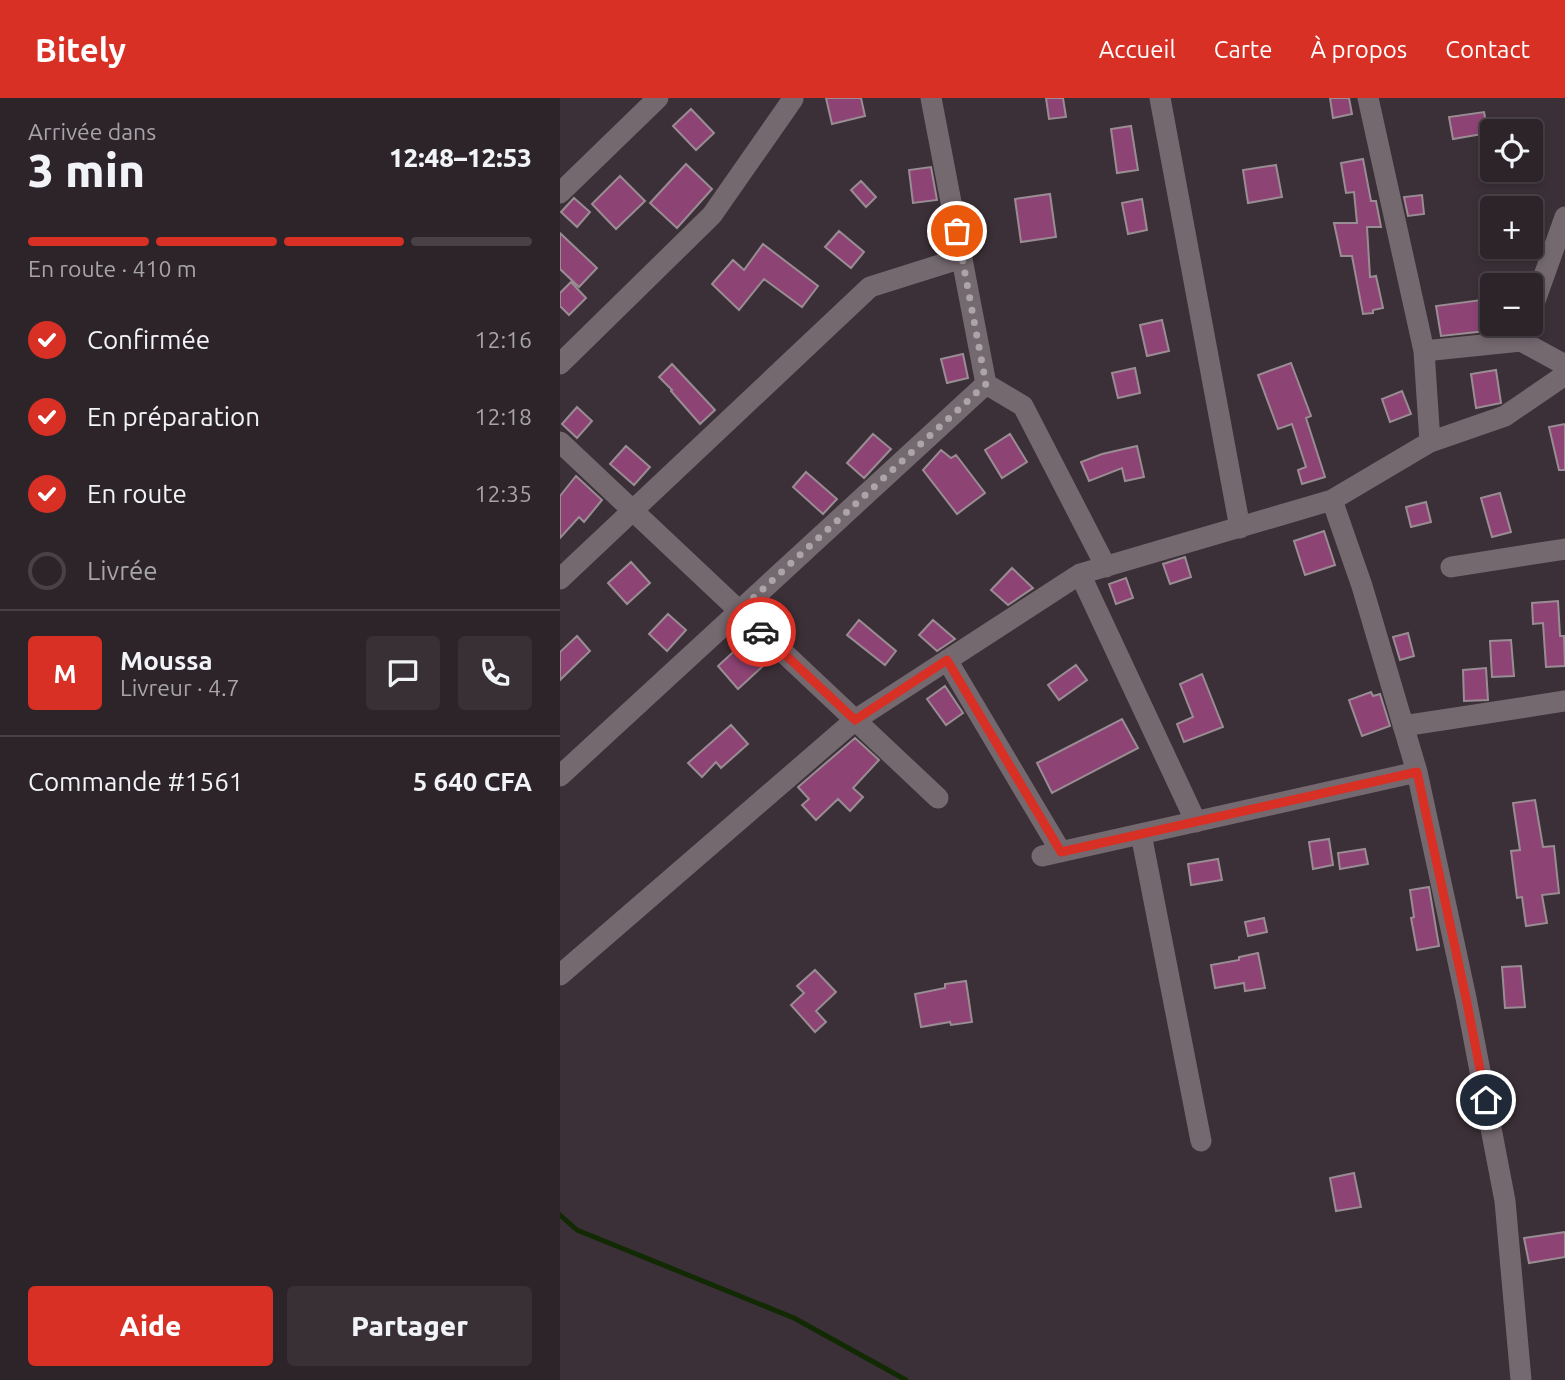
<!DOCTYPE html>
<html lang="fr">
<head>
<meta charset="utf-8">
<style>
  body { margin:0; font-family:Ubuntu,sans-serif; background:#383035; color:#f1f3f6; height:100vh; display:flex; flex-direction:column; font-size:26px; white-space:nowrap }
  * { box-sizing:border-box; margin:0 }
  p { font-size:23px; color:#a6a4a8 }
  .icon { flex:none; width:38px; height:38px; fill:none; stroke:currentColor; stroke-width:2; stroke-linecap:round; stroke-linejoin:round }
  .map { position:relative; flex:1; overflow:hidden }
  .panel { display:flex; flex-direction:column; background:#2c2429; width:560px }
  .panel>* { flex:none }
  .controls { position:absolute; left:920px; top:21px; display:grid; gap:14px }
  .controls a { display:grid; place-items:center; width:63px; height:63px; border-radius:7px; background:#2c2429; box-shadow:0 4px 10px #0003,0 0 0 2px #484146; font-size:35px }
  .pin { position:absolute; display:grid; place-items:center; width:60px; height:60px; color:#fff; margin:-30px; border:4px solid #fff; border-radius:50%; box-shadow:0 2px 7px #0007 }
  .courier { position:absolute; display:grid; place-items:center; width:70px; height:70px; margin:-35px; border:5px solid #d93025; border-radius:50%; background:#fff; color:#222; box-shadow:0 2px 9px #0007 }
  .summary em { font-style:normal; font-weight:800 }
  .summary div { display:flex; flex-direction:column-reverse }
  .summary { display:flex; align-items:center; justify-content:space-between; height:119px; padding:0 28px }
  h1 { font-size:46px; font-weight:800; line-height:52px }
  .bar { display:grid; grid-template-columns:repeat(4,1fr); gap:10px 7px; align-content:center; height:84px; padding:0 28px }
  .bar i { height:9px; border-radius:5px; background:#484146 }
  .bar .selected { background:#d93025 }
  .bar p { grid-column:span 4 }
  .line { display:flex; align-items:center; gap:18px; padding:0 28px; border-top:2px solid #484146 }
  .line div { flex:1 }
  .round { display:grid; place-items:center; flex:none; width:74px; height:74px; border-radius:7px; background:#383035 }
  ol { padding:0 28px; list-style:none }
  li { display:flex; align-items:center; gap:21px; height:77px }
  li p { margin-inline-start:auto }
  li .icon { padding:7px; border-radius:50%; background:#d93025; color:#fff; stroke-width:4 }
  li:last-child { color:#a6a4a8 }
  li i { width:38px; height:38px; border:4px solid #484146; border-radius:50% }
  .primary-button { display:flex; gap:14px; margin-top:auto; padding:14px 28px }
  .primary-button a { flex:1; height:80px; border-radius:7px; background:#d93025; color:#fff; font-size:28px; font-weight:800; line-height:80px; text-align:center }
  .primary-button a+a { background:#383035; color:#f1f3f6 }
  header { display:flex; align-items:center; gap:42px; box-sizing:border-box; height:98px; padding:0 35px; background:#d93025; color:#fff }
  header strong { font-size:33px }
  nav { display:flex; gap:38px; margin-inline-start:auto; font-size:24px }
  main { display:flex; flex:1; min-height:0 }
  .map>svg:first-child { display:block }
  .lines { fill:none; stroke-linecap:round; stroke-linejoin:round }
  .stream { stroke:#122a04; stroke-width:5 }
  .building { fill:#8d4475; stroke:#998c93; stroke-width:2 }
  .minor { stroke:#756970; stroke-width:21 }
  .done { stroke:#aca4a9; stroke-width:7; stroke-dasharray:0 12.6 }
  .route { stroke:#d93025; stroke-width:9 }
</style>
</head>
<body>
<header>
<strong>Bitely</strong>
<nav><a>Accueil</a><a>Carte</a><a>À propos</a><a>Contact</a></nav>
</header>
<main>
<section class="panel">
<div class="summary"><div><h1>3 min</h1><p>Arrivée dans</p></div><em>12:48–12:53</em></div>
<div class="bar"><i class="selected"></i><i class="selected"></i><i class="selected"></i><i></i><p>En route · 410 m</p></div>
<ol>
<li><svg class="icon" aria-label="check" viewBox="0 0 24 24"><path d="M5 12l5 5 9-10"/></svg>Confirmée<p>12:16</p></li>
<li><svg class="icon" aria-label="check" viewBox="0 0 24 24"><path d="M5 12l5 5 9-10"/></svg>En préparation<p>12:18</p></li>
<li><svg class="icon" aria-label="check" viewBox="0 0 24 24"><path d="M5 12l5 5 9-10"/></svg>En route<p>12:35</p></li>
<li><i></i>Livrée</li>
</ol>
<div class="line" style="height:126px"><b class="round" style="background:#d93025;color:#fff">M</b><div><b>Moussa</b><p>Livreur · 4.7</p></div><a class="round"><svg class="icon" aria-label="chat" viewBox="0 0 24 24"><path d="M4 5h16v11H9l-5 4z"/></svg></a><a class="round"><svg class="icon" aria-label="phone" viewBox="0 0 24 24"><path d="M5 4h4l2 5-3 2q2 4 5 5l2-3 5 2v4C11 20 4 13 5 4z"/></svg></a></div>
<div class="line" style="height:91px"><div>Commande #1561</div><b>5 640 CFA</b></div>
<div class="primary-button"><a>Aide</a><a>Partager</a></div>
</section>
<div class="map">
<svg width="1005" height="1282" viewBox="0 0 1005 1282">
  <rect width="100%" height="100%" fill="#3b3037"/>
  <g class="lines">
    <!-- stream -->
    <path class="stream" d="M0 1117 17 1132 234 1220 346 1282"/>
  </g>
  <!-- building -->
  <path class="building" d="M266 0H301L305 18 272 26Z
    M486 0H503L506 19 489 21Z
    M770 0H789L792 16 773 20Z
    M131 11 154 35 136 52 113 28Z
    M924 14 928 35 893 41 889 19Z
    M571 28 578 72 557 75 551 31Z
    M803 61 811 103H816L821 129H807L810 179 816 178 823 210 813 212V215L803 216 792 158H781L774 125H797L794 94 786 95 781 65Z
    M126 66 152 91 117 130 90 105Z
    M716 67 722 99 688 105 683 72Z
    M371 69 377 102 353 105 349 72Z
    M60 78 85 103 56 131 32 106Z
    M301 83 316 99 306 109 291 92Z
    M490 96 496 139 461 144 455 101Z
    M862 97 864 116 848 118 844 99Z
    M14 100 30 114 17 129 1 114Z
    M582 101 587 132 568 136 562 105Z
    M279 133 304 154 291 170 265 149Z
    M0 135 37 170 19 189 0 171Z
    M203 146 258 188 242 209 204 181 179 212 152 186 173 162 184 172Z
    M11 184 26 200 9 217 0 208V195Z
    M921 202 926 233 881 238 876 208Z
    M602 222 609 253 587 258 580 227Z
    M403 256 408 280 387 285 381 261Z
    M731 265 751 318 746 320 765 379 742 386 738 372 746 369 732 326 718 331 698 277Z
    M112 266 155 312 140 326 111 293 112 292 99 279Z
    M575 270 580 295 558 300 552 275Z
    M936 272 941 305 916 310 911 276Z
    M842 293 851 316 830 324 822 301Z
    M17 309 32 323 17 340 2 326Z
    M1005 326V372H999L989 329Z
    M313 336 331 351 304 380 287 365Z
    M450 336 467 364 442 380 425 352Z
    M66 348 90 369 74 387 50 366Z
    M577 348 584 379 565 383 562 370 529 383 521 364 542 356Z
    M381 352 391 360 396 357 425 395 397 416 363 372Z
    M246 374 277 401 263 416 233 389Z
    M16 378 42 402 24 424 19 419 0 440V398Z
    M940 395 951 434 932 439 921 400Z
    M866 404 871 424 851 429 846 409Z
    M764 433 775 467 745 477 734 443Z
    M625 459 631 479 610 486 603 466Z
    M71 464 90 485 67 506 48 485Z
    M452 470 473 490 448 507 431 492Z
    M566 480 573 500 556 506 549 486Z
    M998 503 1000 538H1004L1005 568 986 569 983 525 973 526 972 505Z
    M108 516 126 532 107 553 89 536Z
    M299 522 336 553 325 567 287 537Z
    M373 522 395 541 377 553 359 537Z
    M848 535 854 558 840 562 833 539Z
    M17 538 30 553 0 582V554Z
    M951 542 954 578 932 579 930 543Z
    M183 545 203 568 178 591 158 568Z
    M516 567 527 582 499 602 488 587Z
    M926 570 928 602 904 603 903 572Z
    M642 576 663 629 624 644 617 626 633 619 620 586Z
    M385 588 403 615 386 627 367 601Z
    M811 594 813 598 820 596 830 628 802 638 789 602Z
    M562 621 578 650 492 695 477 665Z
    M171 627 188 646 161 670 156 664 142 679 128 665Z
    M295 640 319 662 293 690 303 699 290 713 278 701 256 722 242 707 249 701 238 689Z
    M975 702 983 749 994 748 999 795 982 797 987 825 966 828 962 799 957 800 951 753 960 752 953 705Z
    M769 741 773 767 753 771 749 744Z
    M805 751 808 766 780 771 778 755Z
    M658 761 662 782 631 787 628 766Z
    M869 789 879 848 857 852 851 820 854 819 850 792Z
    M704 820 707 834 688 838 685 824Z
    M698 855 705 890 685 893 684 885 655 890 651 867 679 862V859Z
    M961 868 965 909 945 910 942 869Z
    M255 872 276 894 256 913 266 924 255 934 231 907 244 895 237 888Z
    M406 883 412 924 391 927 390 924 361 929 355 896 385 890V886Z
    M794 1075 801 1109 776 1113 770 1080Z
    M1005 1134V1159L969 1165 964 1140Z"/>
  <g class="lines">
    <!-- minor -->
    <path class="minor" d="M371 0 426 286 463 308 546 469
      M600 0 680 430
      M808 0 864 253 870 344
      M0 95 98 0
      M971 214 1005 119
      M864 253 961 243 1005 267
      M0 266 152 117 233 1
      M0 344 378 700
      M772 402 802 488 857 674 906 900 945 1103 961 1282
      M891 469 1005 451
      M520 476 636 724
      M0 481 310 189 402 160
      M387 562 501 754
      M843 628 1005 603
      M0 678 426 286
      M581 736 641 1043
      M482 758 857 674
      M0 877 295 622 520 476 772 402 870 344 945 318 1005 277"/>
  </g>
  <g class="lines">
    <!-- done -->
    <path class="done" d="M201 534 179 513 426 286 397 133"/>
    <!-- route -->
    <path class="route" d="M201 534 295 622 387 562 501 754 857 674 906 900 926 1002"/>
  </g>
</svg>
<div class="controls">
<a><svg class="icon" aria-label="locate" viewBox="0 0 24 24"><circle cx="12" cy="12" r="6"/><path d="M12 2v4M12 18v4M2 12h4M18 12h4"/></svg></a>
<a>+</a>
<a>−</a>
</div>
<div class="pin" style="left:397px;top:133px;background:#ea580c"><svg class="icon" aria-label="bag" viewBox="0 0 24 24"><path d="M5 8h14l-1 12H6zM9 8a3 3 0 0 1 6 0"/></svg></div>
<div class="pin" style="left:926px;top:1002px;background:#1f2937"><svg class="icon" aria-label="home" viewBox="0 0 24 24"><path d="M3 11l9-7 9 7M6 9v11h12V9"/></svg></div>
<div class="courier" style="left:201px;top:534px"><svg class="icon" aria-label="car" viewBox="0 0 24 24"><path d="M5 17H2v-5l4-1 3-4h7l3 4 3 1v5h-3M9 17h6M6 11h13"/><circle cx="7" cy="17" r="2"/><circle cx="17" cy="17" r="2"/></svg></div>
</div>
</main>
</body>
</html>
